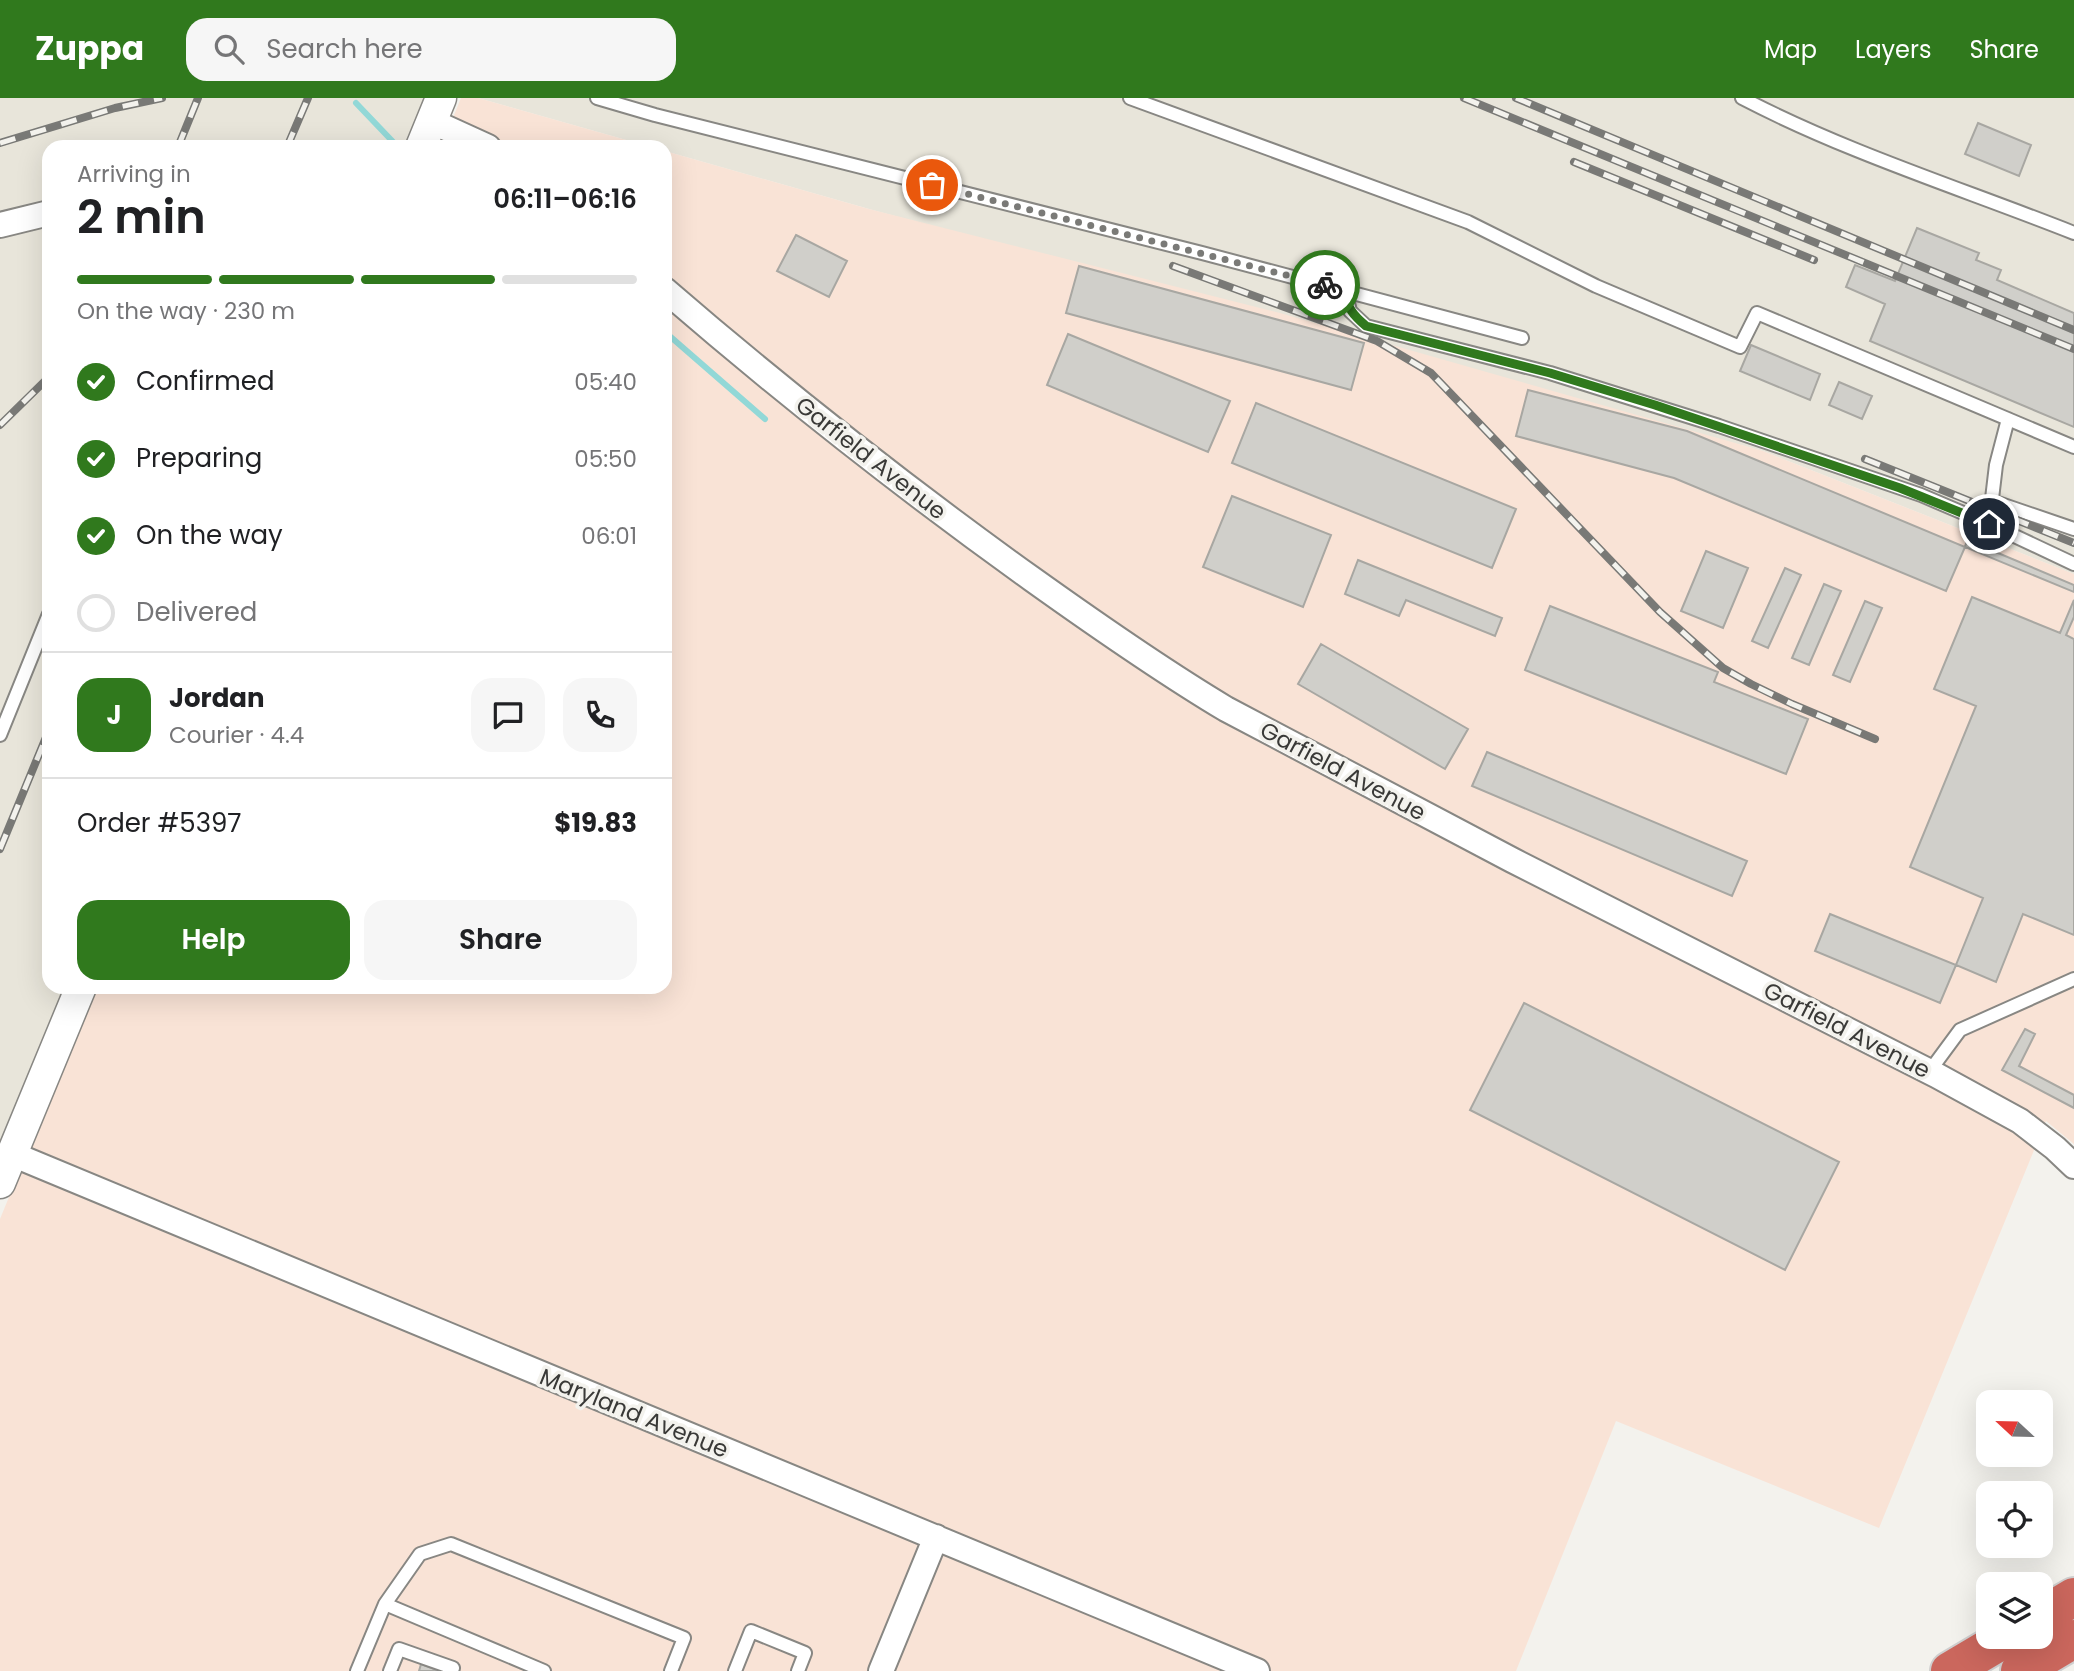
<!DOCTYPE html>
<html lang="en">
<head>
<meta charset="utf-8">
<style>
  body { margin:0; font-family:Poppins,sans-serif; background:#f6f6f6; color:#202124; height:100vh; display:flex; flex-direction:column; font-size:26px; white-space:nowrap }
  * { box-sizing:border-box; margin:0 }
  p { font-size:23px; color:#757577 }
  .icon { flex:none; width:38px; height:38px; fill:none; stroke:currentColor; stroke-width:2; stroke-linecap:round; stroke-linejoin:round }
  .map { position:relative; flex:1; overflow:hidden }
  .panel { position:absolute; left:42px; top:42px; width:630px; height:854px; display:flex; flex-direction:column; background:#fff; border-radius:21px; box-shadow:0 7px 28px #0002 }
  .panel>* { flex:none }
  .needle { width:46px; rotate:292deg }
  .buttons { position:absolute; left:1976px; top:1292px; display:grid; gap:14px }
  .buttons a { display:grid; place-items:center; width:77px; height:77px; border-radius:14px; background:#fff; box-shadow:0 7px 28px #0002; font-size:35px }
  .pin { position:absolute; display:grid; place-items:center; width:60px; height:60px; color:#fff; margin:-30px; border:4px solid #fff; border-radius:50%; box-shadow:0 2px 7px #0007 }
  .courier { position:absolute; display:grid; place-items:center; width:70px; height:70px; margin:-35px; border:5px solid #30791d; border-radius:50%; background:#fff; color:#222; box-shadow:0 2px 9px #0007 }
  .headline em { font-style:normal; font-weight:600 }
  .headline div { display:flex; flex-direction:column-reverse }
  .headline { display:flex; align-items:center; justify-content:space-between; height:119px; padding:0 35px }
  h1 { font-size:46px; font-weight:600; line-height:52px }
  .bar { display:grid; grid-template-columns:repeat(4,1fr); gap:10px 7px; align-content:center; height:84px; padding:0 35px }
  .bar i { height:9px; border-radius:5px; background:#e0e0e0 }
  .bar .current { background:#30791d }
  .bar p { grid-column:span 4 }
  .line { display:flex; align-items:center; gap:18px; padding:0 35px; border-top:2px solid #e0e0e0 }
  .line div { flex:1 }
  .round { display:grid; place-items:center; flex:none; width:74px; height:74px; border-radius:21px; background:#f6f6f6 }
  ol { padding:0 35px; list-style:none }
  li { display:flex; align-items:center; gap:21px; height:77px }
  li p { margin-inline-start:auto }
  li .icon { padding:7px; border-radius:50%; background:#30791d; color:#fff; stroke-width:4 }
  li:last-child { color:#757577 }
  li i { width:38px; height:38px; border:4px solid #e0e0e0; border-radius:50% }
  .button { display:flex; gap:14px; margin-top:auto; padding:14px 35px }
  .button a { flex:1; height:80px; border-radius:21px; background:#30791d; color:#fff; font-size:28px; font-weight:600; line-height:80px; text-align:center }
  .button a+a { background:#f6f6f6; color:#202124 }
  header { display:flex; align-items:center; gap:42px; box-sizing:border-box; height:98px; padding:0 35px; background:#30791d; color:#fff }
  header strong { font-size:33px }
  nav { display:flex; gap:38px; margin-inline-start:auto; font-size:24px }
  .search { width:490px; height:63px; background:#f6f6f6; display:flex; align-items:center; gap:18px; box-sizing:border-box; padding:0 24px; border-radius:21px; color:#757577; font-size:26px }
  .map>svg:first-child { display:block }
  .built { fill:#e8e5da }
  .industrial { fill:#f9e3d6 }
  .lines { fill:none; stroke-linecap:round; stroke-linejoin:round }
  .stream { stroke:#92d8d7; stroke-width:6 }
  .building { fill:#d0cfca; stroke:#a8a7a2; stroke-width:2 }
  .service-casing { stroke:#888783; stroke-width:16 }
  .minor-casing { stroke:#888783; stroke-width:28 }
  .tertiary-casing { stroke:#888783; stroke-width:33 }
  .motorway-casing { stroke:#cfcfcf; stroke-width:42 }
  .service { stroke:#fff; stroke-width:12 }
  .minor { stroke:#fff; stroke-width:24 }
  .tertiary { stroke:#fff; stroke-width:30 }
  .motorway { stroke:#cb675d; stroke-width:38 }
  .rail-casing { stroke:#797976; stroke-width:8 }
  .rail { stroke:#f3f2ed; stroke-width:5; stroke-dasharray:16; stroke-linecap:butt }
  .done { stroke:#7a7a77; stroke-width:7; stroke-dasharray:0 12.6 }
  .route { stroke:#30791d; stroke-width:9 }
  .labels { text-anchor:middle; stroke-width:7; stroke-linejoin:round; paint-order:stroke }
  .street-label { font-size:23px; fill:#393937; stroke:#f3f2ed }
</style>
</head>
<body>
<header>
<strong>Zuppa</strong>
<div class="search"><svg class="icon" aria-label="search" viewBox="0 0 24 24"><circle cx="10" cy="10" r="6"/><path d="M15 15l6 6"/></svg>Search here</div>
<nav><a>Map</a><a>Layers</a><a>Share</a></nav>
</header>
<div class="map">
<svg width="2074" height="1573" viewBox="0 0 2074 1573">
  <rect width="100%" height="100%" fill="#f3f2ed"/>
  <!-- built -->
  <path class="built" d="M0 0H426L407 49H49V889H67L0 1052Z
    M478 0H2074V476L1763 353 869 111 665 53V49H651Z"/>
  <!-- industrial -->
  <path class="industrial" d="M461 0H478L651 49H441Z
    M665 53 869 111 1280 215 1763 353 2074 476V1046L2046 1023 1879 1430 1616 1323 1516 1573H0V1121L95 889H665Z"/>
  <g class="lines">
    <!-- stream -->
    <path class="stream" d="M356 5 397 48
      M665 234 765 321"/>
  </g>
  <!-- building -->
  <path class="building" d="M1978 25 2031 47 2019 78 1965 56Z
    M1917 130 1979 155 1976 162 2001 172 1997 182 2074 215V329L1870 243 1885 206 1846 189 1855 167 1895 183Z
    M796 137 847 163 829 199 777 173Z
    M1079 168 1364 245 1351 292 1066 215Z
    M1068 236 1230 303 1208 354 1047 287Z
    M1751 247 1820 276 1810 302 1740 273Z
    M1839 284 1872 298 1862 321 1829 307Z
    M1528 292 1687 333 1965 449 1946 493 1674 380 1516 338Z
    M1256 305 1516 411 1492 470 1232 365Z
    M1232 398 1331 437 1303 509 1203 469Z
    M1967 442 2074 487V494L1965 449Z
    M1706 453 1748 470 1723 530 1681 513Z
    M1358 462 1502 520 1495 538 1406 502 1399 518 1345 496Z
    M1785 470 1801 477 1768 550 1752 543Z
    M1824 486 1841 493 1809 567 1792 560Z
    M1972 499 2060 535 2074 502V519L2066 537 2074 541V837L2023 816 1996 884 1956 867 1983 800 1910 769 1976 608 1934 591Z
    M1865 503 1882 510 1850 584 1833 577Z
    M1550 508 1718 574 1714 584 1808 621 1786 676 1525 572Z
    M1321 546 1468 631 1445 671 1298 586Z
    M1487 654 1747 763 1732 798 1472 688Z
    M1830 816 1956 867 1940 905 1815 853Z
    M1524 905 1839 1064 1785 1172 1470 1012Z
    M2025 931 2035 936 2019 968 2074 997V1010L2002 972Z
    M421 1566 439 1573H419Z"/>
  <g class="lines">
    <defs>
      <path id="service" d="M597 0 655 17 1202 155 1522 240
        M1130 0 1468 124 1596 188 1740 249 1757 215 2074 349
        M1742 0C1848 55 1963 91 2074 135
        M1345 193 1350 213 1366 228 1550 275 1719 328 1921 397 1989 426 2074 466
        M1992 403 2074 431
        M1989 426 1996 367 2008 321
        M0 637 49 516
        M1929 974 1960 932 2074 881
        M385 1506 420 1456 451 1446 684 1540 671 1573
        M357 1573 385 1506 544 1573
        M390 1573 399 1551 453 1570
        M735 1573 751 1533 805 1555 798 1573"/>
      <path id="minor" d="M431 23 488 49
        M0 127 49 115
        M665 192C783 294 905 390 1032 481 1095 526 1159 571 1226 611L1512 762 1936 977 2020 1023 2055 1050 2074 1068
        M12 1056 1257 1573
        M881 1573 936 1439"/>
      <path id="tertiary" d="M421 49 441 0
        M0 1085 81 889"/>
      <path id="motorway" d="M2040 1519 2074 1499
        M1950 1573 2009 1538
        M2020 1573 2074 1541"/>
    </defs>
    <!-- service casing -->
    <use href="#service" class="service-casing"/>
    <!-- minor casing -->
    <use href="#minor" class="minor-casing"/>
    <!-- tertiary casing -->
    <use href="#tertiary" class="tertiary-casing"/>
    <!-- motorway casing -->
    <use href="#motorway" class="motorway-casing"/>
    <!-- service -->
    <use href="#service" class="service"/>
    <!-- minor -->
    <use href="#minor" class="minor"/>
    <!-- tertiary -->
    <use href="#tertiary" class="tertiary"/>
    <!-- motorway -->
    <use href="#motorway" class="motorway"/>
    <defs>
      <path id="rail" d="M1464 0 2074 251
        M1516 0 2074 232
        M0 45 115 10 162 0
        M178 49 198 0
        M287 49 308 0
        M1574 64 1814 162
        M1173 168 1377 243 1431 275 1660 514 1723 570 1751 586 1792 606 1875 641
        M0 327 49 279
        M1865 361 2074 445
        M0 751 49 632"/>
    </defs>
    <!-- rail casing -->
    <use href="#rail" class="rail-casing"/>
    <!-- rail -->
    <use href="#rail" class="rail"/>
  </g>
  <g class="lines">
    <!-- done -->
    <path class="done" d="M932 87 1325 187"/>
    <!-- route -->
    <path class="route" d="M1325 187 1345 193C1347 210 1353 217 1366 228L1550 275 1655 307 1900 390 1989 426"/>
  </g>
  <g class="labels">
    <!-- street labels -->
    <g class="street-label">
      <text transform="translate(871 360) rotate(38)" y="8">Garfield Avenue</text>
      <text transform="translate(1343 673) rotate(28)" y="8">Garfield Avenue</text>
      <text transform="translate(1847 932) rotate(27)" y="8">Garfield Avenue</text>
      <text transform="translate(634 1315) rotate(22)" y="8">Maryland Avenue</text>
    </g>
  </g>
</svg>
<div class="buttons">
<a><svg class="needle" viewBox="-14 -14 28 28"><path d="M0-13l5 13h-10z" fill="#e53935"/><path d="M0 13l5-13h-10z" fill="#757577"/></svg></a>
<a><svg class="icon" aria-label="locate" viewBox="0 0 24 24"><circle cx="12" cy="12" r="6"/><path d="M12 2v4M12 18v4M2 12h4M18 12h4"/></svg></a>
<a><svg class="icon" aria-label="layers" viewBox="0 0 24 24"><path d="M12 4l9 5-9 5-9-5zM3 14l9 5 9-5"/></svg></a>
</div>
<div class="pin" style="left:932px;top:87px;background:#ea580c"><svg class="icon" aria-label="bag" viewBox="0 0 24 24"><path d="M5 8h14l-1 12H6zM9 8a3 3 0 0 1 6 0"/></svg></div>
<div class="pin" style="left:1989px;top:426px;background:#1f2937"><svg class="icon" aria-label="home" viewBox="0 0 24 24"><path d="M3 11l9-7 9 7M6 9v11h12V9"/></svg></div>
<div class="courier" style="left:1325px;top:187px"><svg class="icon" aria-label="bike" viewBox="0 0 24 24"><circle cx="6" cy="16" r="4"/><circle cx="18" cy="16" r="4"/><path d="M6 16l4-8h5l3 8M10 8l3 8H6M13 5h3"/></svg></div>
<section class="panel">
<div class="headline"><div><h1>2 min</h1><p>Arriving in</p></div><em>06:11–06:16</em></div>
<div class="bar"><i class="current"></i><i class="current"></i><i class="current"></i><i></i><p>On the way · 230 m</p></div>
<ol>
<li><svg class="icon" aria-label="check" viewBox="0 0 24 24"><path d="M5 12l5 5 9-10"/></svg>Confirmed<p>05:40</p></li>
<li><svg class="icon" aria-label="check" viewBox="0 0 24 24"><path d="M5 12l5 5 9-10"/></svg>Preparing<p>05:50</p></li>
<li><svg class="icon" aria-label="check" viewBox="0 0 24 24"><path d="M5 12l5 5 9-10"/></svg>On the way<p>06:01</p></li>
<li><i></i>Delivered</li>
</ol>
<div class="line" style="height:126px"><b class="round" style="background:#30791d;color:#fff">J</b><div><b>Jordan</b><p>Courier · 4.4</p></div><a class="round"><svg class="icon" aria-label="chat" viewBox="0 0 24 24"><path d="M4 5h16v11H9l-5 4z"/></svg></a><a class="round"><svg class="icon" aria-label="phone" viewBox="0 0 24 24"><path d="M5 4h4l2 5-3 2q2 4 5 5l2-3 5 2v4C11 20 4 13 5 4z"/></svg></a></div>
<div class="line" style="height:91px"><div>Order #5397</div><b>$19.83</b></div>
<div class="button"><a>Help</a><a>Share</a></div>
</section>
</div>
</body>
</html>
